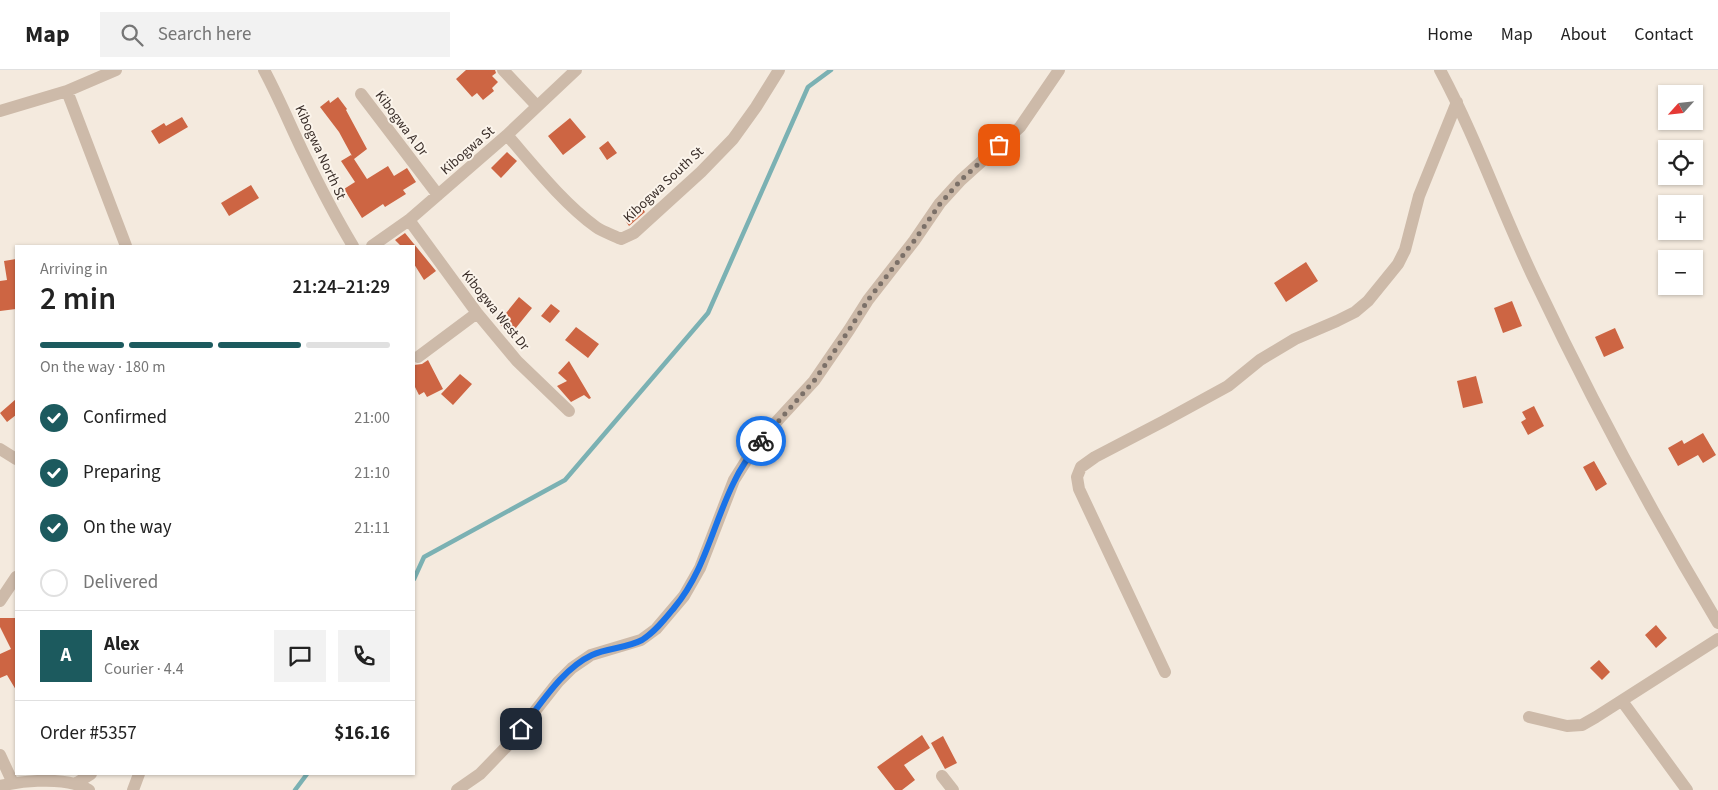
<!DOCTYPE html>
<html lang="en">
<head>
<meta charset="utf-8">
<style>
  body { margin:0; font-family:"Source Sans 3",sans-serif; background:#f2f2f2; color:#222; height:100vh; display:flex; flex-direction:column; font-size:19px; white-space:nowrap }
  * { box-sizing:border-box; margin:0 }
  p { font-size:16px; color:#767676 }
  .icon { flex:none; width:28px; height:28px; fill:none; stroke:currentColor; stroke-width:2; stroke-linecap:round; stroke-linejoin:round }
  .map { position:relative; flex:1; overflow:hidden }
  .side { position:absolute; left:15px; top:175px; width:400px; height:530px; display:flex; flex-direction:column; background:#fff; border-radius:0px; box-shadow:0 1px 4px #0004 }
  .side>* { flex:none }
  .needle { width:32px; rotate:243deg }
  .tools { position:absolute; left:1658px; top:15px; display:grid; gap:10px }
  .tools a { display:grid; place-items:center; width:45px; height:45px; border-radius:0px; background:#fff; box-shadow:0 1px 4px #0004; font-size:25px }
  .pin { position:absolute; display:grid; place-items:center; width:42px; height:42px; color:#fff; margin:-21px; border-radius:10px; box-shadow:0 2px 8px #0006 }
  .courier { position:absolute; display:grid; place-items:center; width:50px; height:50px; margin:-25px; border:4px solid #1a73e8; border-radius:50%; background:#fff; color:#222; box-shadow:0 1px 6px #0007 }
  .overview em { font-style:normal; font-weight:600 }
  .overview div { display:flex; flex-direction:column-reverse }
  .overview { display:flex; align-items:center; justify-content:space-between; height:85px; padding:0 25px }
  h1 { font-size:32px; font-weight:600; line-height:38px }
  .bar { display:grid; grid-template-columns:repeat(4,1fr); gap:8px 5px; align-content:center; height:60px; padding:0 25px }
  .bar i { height:6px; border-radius:4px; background:#e0e0e0 }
  .bar .current { background:#1c5a5e }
  .bar p { grid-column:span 4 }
  .line { display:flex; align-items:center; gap:12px; padding:0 25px; border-top:1px solid #e0e0e0 }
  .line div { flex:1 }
  .round { display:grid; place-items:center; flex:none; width:52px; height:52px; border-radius:0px; background:#f2f2f2 }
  ol { padding:0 25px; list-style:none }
  li { display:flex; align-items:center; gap:15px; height:55px }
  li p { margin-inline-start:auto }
  li .icon { padding:5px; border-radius:50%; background:#1c5a5e; color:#fff; stroke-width:4 }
  li:last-child { color:#767676 }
  li i { width:28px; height:28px; border:2px solid #e0e0e0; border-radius:50% }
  header { display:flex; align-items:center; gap:30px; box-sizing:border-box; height:70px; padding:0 25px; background:#fff; border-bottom:1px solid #e0e0e0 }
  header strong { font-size:24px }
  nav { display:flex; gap:28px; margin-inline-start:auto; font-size:18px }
  .search { width:350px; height:45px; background:#f2f2f2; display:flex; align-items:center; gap:12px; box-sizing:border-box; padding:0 18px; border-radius:0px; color:#767676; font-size:19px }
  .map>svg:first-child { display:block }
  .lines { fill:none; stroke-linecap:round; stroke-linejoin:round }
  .stream { stroke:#7bb1b3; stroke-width:4.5 }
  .building { fill:#cd6543 }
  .street { stroke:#cdbaa9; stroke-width:12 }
  .done { stroke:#7b7068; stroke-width:5; stroke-dasharray:0 9 }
  .route { stroke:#1a73e8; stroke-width:6 }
  .labels { text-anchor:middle; stroke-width:4; stroke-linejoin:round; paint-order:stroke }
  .street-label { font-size:14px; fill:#3a2e29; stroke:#fbf4eb }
</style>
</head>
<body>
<header>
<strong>Map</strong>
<div class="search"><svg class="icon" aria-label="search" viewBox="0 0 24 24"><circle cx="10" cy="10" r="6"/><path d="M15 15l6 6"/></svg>Search here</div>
<nav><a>Home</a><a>Map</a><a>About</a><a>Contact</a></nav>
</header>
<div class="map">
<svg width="1718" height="720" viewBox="0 0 1718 720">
  <rect width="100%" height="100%" fill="#f4eade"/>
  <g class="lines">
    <!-- stream -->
    <path class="stream" d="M414 509 424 487 565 410 708 243 808 17 831 0
      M295 720 307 704"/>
  </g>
  <!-- building -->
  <path class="building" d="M466 0H495L496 3 492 6 498 12 492 18 494 21 483 30 477 23 472 27 456 9Z
    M338 27 347 39 346 40 367 79 354 89 367 109 388 96 394 106 407 98 416 112 403 120 406 124 385 137 383 134 362 148 344 119 355 112 341 91 351 85 352 86 339 62 320 37 329 30 330 33Z
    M182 47 188 57 159 74 151 61 164 53 166 56Z
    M570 48 586 67 563 85 548 66Z
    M608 71 617 83 607 90 599 78Z
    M507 82 517 91 501 108 491 98Z
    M251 115 259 128 229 146 221 133Z
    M639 134 645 142 629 156 622 145Z
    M405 163 436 201 424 210 414 194V176H401L395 170Z
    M16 189V239L0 241V211L7 210 4 191Z
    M1306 192 1318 211 1286 232 1274 213Z
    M519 227 532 238 511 264 498 253Z
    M1512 231 1522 256 1503 263 1494 238Z
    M551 234 560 241 550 253 541 246Z
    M576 257 599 274 588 288 565 270Z
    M1615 258 1624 278 1604 287 1595 267Z
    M428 290 443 319 427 327 424 322 419 325 414 315V295L422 294Z
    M569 291 591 328 589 329 584 325 571 332 557 316 567 311 558 303Z
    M460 304 472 314 453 335 441 324Z
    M1476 306 1483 333 1463 338 1457 311Z
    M16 329V345L7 352 0 343Z
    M1534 336 1544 356 1528 365 1521 352 1526 349 1522 342Z
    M1703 363 1716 385 1703 393 1698 385 1678 396 1668 378 1682 370 1684 374Z
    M1594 391 1607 414 1596 421 1583 397Z
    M0 548H16V620L7 605 0 608V584L11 579 0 557Z
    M1656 555 1667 568 1656 578 1645 565Z
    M1599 590 1610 602 1602 610 1590 598Z
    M922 665 930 678 904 695 915 710 902 720H895L877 697Z
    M943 666 957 693 945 699 931 673Z"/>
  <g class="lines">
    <!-- street -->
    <path class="street" d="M264 0C279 28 290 55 304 84 319 115 335 146 353 176
      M503 0 537 36
      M1440 0C1477 69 1502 143 1536 213 1591 329 1652 443 1718 553
      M67 21 126 176
      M361 24 438 125
      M0 41 67 21 116 0
      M507 65C534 96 563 133 596 157 603 162 613 165 621 169L634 163 701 102 733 69 756 37 779 0
      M409 150 477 243 517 291 569 341
      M372 176 409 150 507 65 576 0
      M418 287 477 243
      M0 379 16 389
      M0 531 16 507
      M1165 602 1079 419 1077 407 1081 397 1095 387 1164 351 1228 316 1260 290 1295 269 1337 251 1355 242 1368 231 1398 194 1405 180 1419 126 1457 32
      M1622 631 1687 720
      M1529 647 1567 656 1582 655 1596 647 1718 569
      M0 685 13 713
      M942 706 953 720
      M75 714 91 704
      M0 716C21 711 54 708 75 714 80 715 85 718 89 720
      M133 720 139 704
      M457 720 480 704 509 674 558 612 572 598 591 585 641 570 656 559 684 526 700 498 734 410 751 383 778 350 814 311 849 260 868 230 914 171 940 133 961 110 1020 57 1059 0"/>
  </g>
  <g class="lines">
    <!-- done -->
    <path class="done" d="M761 371 814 311 849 260 868 230 914 171 940 134 961 110 999 75"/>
    <!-- route -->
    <path class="route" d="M521 659C541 634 562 599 592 585 607 578 627 578 642 570 655 562 665 549 674 538 705 501 713 454 734 412 741 397 751 383 761 371"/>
  </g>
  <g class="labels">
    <!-- street labels -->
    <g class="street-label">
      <text transform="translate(402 53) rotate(53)" y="5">Kibogwa A Dr</text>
      <text transform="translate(467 80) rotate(-41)" y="5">Kibogwa St</text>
      <text transform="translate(321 82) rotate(65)" y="5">Kibogwa North St</text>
      <text transform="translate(663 114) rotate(-43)" y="5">Kibogwa South St</text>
      <text transform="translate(496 240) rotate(51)" y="5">Kibogwa West Dr</text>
    </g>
  </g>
</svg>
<div class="tools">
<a><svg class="needle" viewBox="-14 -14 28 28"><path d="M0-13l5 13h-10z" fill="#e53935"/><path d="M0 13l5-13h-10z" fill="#767676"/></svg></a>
<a><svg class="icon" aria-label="locate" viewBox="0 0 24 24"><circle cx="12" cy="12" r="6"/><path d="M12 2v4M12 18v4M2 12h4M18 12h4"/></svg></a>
<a>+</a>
<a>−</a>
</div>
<div class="pin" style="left:999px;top:75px;background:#ea580c"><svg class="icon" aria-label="bag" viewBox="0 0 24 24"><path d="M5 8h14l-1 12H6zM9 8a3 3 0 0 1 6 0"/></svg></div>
<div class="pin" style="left:521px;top:659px;background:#1f2937"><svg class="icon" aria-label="home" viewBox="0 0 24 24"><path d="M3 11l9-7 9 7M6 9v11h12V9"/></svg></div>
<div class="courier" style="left:761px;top:371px"><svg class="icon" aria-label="bike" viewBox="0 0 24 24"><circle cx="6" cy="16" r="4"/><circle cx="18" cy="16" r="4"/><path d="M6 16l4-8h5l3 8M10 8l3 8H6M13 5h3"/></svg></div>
<section class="side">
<div class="overview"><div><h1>2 min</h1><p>Arriving in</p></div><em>21:24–21:29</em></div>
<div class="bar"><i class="current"></i><i class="current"></i><i class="current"></i><i></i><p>On the way · 180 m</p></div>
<ol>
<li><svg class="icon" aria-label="check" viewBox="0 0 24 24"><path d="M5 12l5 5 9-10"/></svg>Confirmed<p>21:00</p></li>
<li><svg class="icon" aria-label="check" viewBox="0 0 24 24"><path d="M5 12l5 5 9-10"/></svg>Preparing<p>21:10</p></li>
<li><svg class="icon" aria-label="check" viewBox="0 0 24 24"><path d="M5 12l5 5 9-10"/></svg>On the way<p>21:11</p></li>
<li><i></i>Delivered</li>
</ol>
<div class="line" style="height:90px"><b class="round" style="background:#1c5a5e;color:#fff">A</b><div><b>Alex</b><p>Courier · 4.4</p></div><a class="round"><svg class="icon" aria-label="chat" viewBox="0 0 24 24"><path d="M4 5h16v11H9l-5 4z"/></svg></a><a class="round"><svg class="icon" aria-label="phone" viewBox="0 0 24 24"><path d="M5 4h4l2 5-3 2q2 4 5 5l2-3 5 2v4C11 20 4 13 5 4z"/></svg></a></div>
<div class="line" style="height:65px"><div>Order #5357</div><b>$16.16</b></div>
</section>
</div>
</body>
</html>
